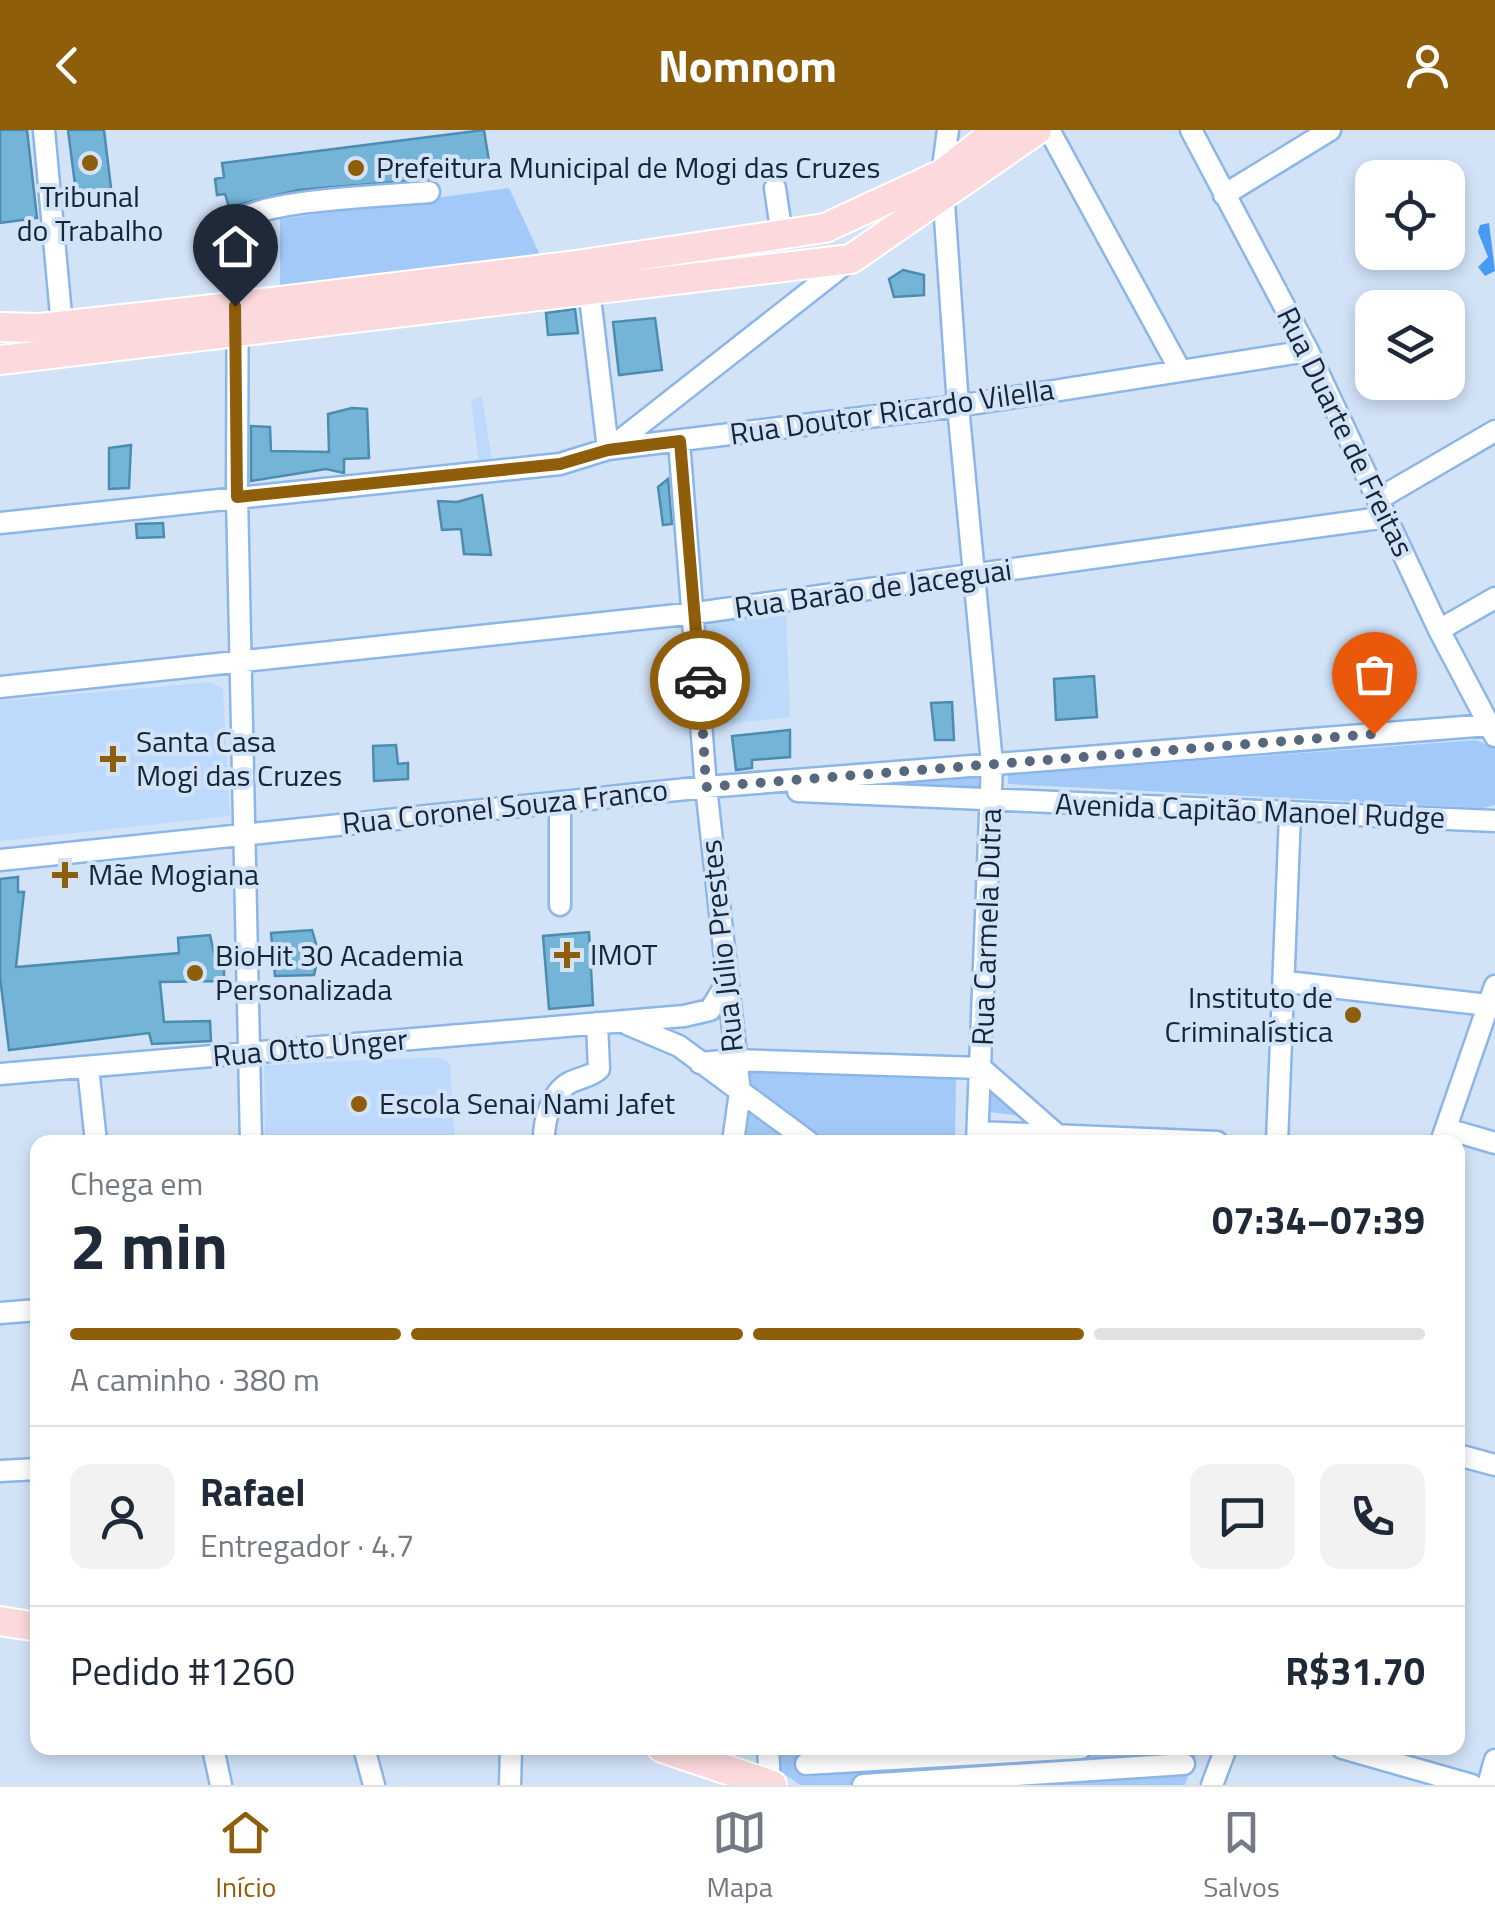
<!DOCTYPE html>
<html lang="pt">
<head>
<meta charset="utf-8">
<style>
  body { margin:0; font-family:"Titillium Web",sans-serif; background:#f2f2f3; color:#1f2937; height:100vh; display:flex; flex-direction:column; font-size:38px; white-space:nowrap }
  * { box-sizing:border-box; margin:0 }
  p { font-size:32px; color:#747a83 }
  .icon { flex:none; width:55px; height:55px; fill:none; stroke:currentColor; stroke-width:2; stroke-linecap:round; stroke-linejoin:round }
  .map { position:relative; flex:1; overflow:hidden }
  .drawer { position:absolute; left:30px; top:1005px; width:1435px; height:620px; display:flex; flex-direction:column; background:#fff; border-radius:20px; box-shadow:0 5px 15px #0003 }
  .drawer>* { flex:none }
  .tools { position:absolute; left:1355px; top:30px; display:grid; gap:20px }
  .tools a { display:grid; place-items:center; width:110px; height:110px; border-radius:20px; background:#fff; box-shadow:0 5px 15px #0003; font-size:50px }
  .pin { position:absolute; display:grid; place-items:center; width:85px; height:85px; color:#fff; margin:-102px -42px; border-radius:50% 50% 50% 0; rotate:-45deg; box-shadow:0 0 10px #0007 }
  .pin .icon { rotate:45deg }
  .courier { position:absolute; display:grid; place-items:center; width:100px; height:100px; margin:-50px; border:8px solid #8f5e0a; border-radius:50%; background:#fff; color:#222; box-shadow:0 2px 12px #0007 }
  .overview em { font-style:normal; font-weight:700 }
  .overview div { display:flex; flex-direction:column-reverse }
  .overview { display:flex; align-items:center; justify-content:space-between; height:170px; padding:0 40px }
  h1 { font-size:65px; font-weight:700; line-height:75px }
  .bar { display:grid; grid-template-columns:repeat(4,1fr); gap:15px 10px; align-content:center; height:120px; padding:0 40px }
  .bar i { height:12px; border-radius:8px; background:#e0e1e3 }
  .bar .current { background:#8f5e0a }
  .bar p { grid-column:span 4 }
  .line { display:flex; align-items:center; gap:25px; padding:0 40px; border-top:2px solid #e0e1e3 }
  .line div { flex:1 }
  .round { display:grid; place-items:center; flex:none; width:105px; height:105px; border-radius:20px; background:#f2f2f3 }
  header { display:flex; justify-content:space-between; align-items:center; height:130px; padding:0 40px; background:#8f5e0a; color:#fff; font-size:45px; font-weight:700 }
  .tabs { display:flex; justify-content:space-around; align-items:center; height:140px; border-top:2px solid #e0e1e3; background:#fff; font-size:28px; color:#747a83 }
  .tabs a { display:grid; justify-items:center; gap:5px }
  .tabs .current { color:#8f5e0a }
  .map>svg:first-child { display:block }
  .built { fill:#bddafc }
  .green { fill:#a2c9f8 }
  .water { fill:#499af3 }
  .building { fill:#73b4d7; stroke:#4c8daf; stroke-width:2.5 }
  .lines { fill:none; stroke-linecap:round; stroke-linejoin:round }
  .minor-casing { stroke:#8cb6e7; stroke-width:25 }
  .major-casing { stroke:#fff; stroke-width:32 }
  .minor { stroke:#fff; stroke-width:20 }
  .major { stroke:#fbd9dc; stroke-width:28 }
  .done { stroke:#57687c; stroke-width:10; stroke-dasharray:0 18 }
  .route { stroke:#8f5e0a; stroke-width:12 }
  .poi-dot { fill:#8f5e0a; stroke:#d2e3f8; stroke-width:4 }
  .labels { text-anchor:middle; stroke-width:8; stroke-linejoin:round; paint-order:stroke }
  .poi-label { font-size:30px; fill:#152639; stroke:#d2e3f8; text-anchor:start }
  .street-label { font-size:30px; fill:#152639; stroke:#d2e3f8 }
</style>
</head>
<body>
<header><svg class="icon" aria-label="back" viewBox="0 0 24 24"><path d="M15 5l-7 7 7 7"/></svg>Nomnom<svg class="icon" aria-label="person" viewBox="0 0 24 24"><circle cx="12" cy="8" r="4"/><path d="M4 21q1-7 8-7t8 7"/></svg></header>
<div class="map">
<svg width="1495" height="1655" viewBox="0 0 1495 1655">
  <rect width="100%" height="100%" fill="#d2e3f8"/>
  <!-- built -->
  <path class="built" d="M482 266 492 331 479 334 471 270Z
    M786 481 790 587 711 596 708 564 717 557 713 516 705 517 704 493Z
    M211 552 223 559 230 686 0 711V571Z
    M437 927 450 933 455 1012H265L264 935Z"/>
  <!-- green -->
  <path class="green" d="M509 58 542 129 280 158V89Z
    M1476 610 1495 618V675L1483 678 1008 654V645Z
    M979 646 981 654 976 659 876 654Z
    M749 939 956 947 955 1012H826L749 954Z
    M989 958 1020 986 989 982Z
    M743 972 799 1012H741Z
    M779 1618H1199L1185 1655H800L780 1641Z"/>
  <!-- water -->
  <path class="water" d="M1489 93 1495 141 1485 146 1478 137 1488 127 1478 102 1480 95Z"/>
  <!-- building -->
  <path class="building" d="M0 0H27L37 88 0 93Z
    M68 0H104L112 66 77 70Z
    M484 0 491 44 298 60 229 77 225 64 217 65 215 49 224 47 222 33Z
    M903 140 924 145V165L894 167 889 149Z
    M575 179 578 203 548 205 546 183Z
    M655 188 662 240 619 245 613 192Z
    M352 278 367 279 369 328 344 329V343L326 339 251 351V296L270 297 271 321 329 322 328 284Z
    M131 315 129 358 109 359V318Z
    M668 349 672 394 663 395 658 357Z
    M482 365 491 425 464 424 461 399 442 400 438 371 457 372Z
    M163 393 164 407 137 408 136 394Z
    M1094 546 1097 587 1056 590 1054 549Z
    M952 572 954 610H935L931 573Z
    M790 600V627L752 630V638L736 640 732 606Z
    M396 615 398 634 408 633V649L374 651 373 616Z
    M18 747V762H24L16 837 179 823 178 808 210 805 216 832 224 831V851L160 852 164 892 210 891 211 911 152 914 149 903 9 920 0 847V749Z
    M312 800 319 824 314 845 275 846 271 803Z
    M589 802 593 875 549 879 543 806Z"/>
  <g class="lines">
    <defs>
      <path id="minor" d="M44 0 62 196
        M948 0 942 44 958 276 992 634 977 1012
        M1049 0 1180 240
        M1191 0 1308 221 1439 500 1495 606
        M775 58 782 106
        M1224 65 1330 0
        M589 159 608 319
        M679 311 706 657 740 962 733 1012
        M609 319 850 130
        M1380 368 1495 301
        M0 393 560 334 608 319 958 276 1308 221
        M1439 500 1495 468
        M0 557 696 483 1387 387
        M798 661 1495 691
        M0 730 706 657 1489 595
        M560 775V672
        M1287 852 1488 875
        M627 894 679 916 809 1012
        M700 933 734 930 981 938 1055 1003
        M88 937 96 1012
        M0 944 684 886 710 880 725 856
        M1447 999 1495 1013
        M978 1002 1217 1012
        M251 1012 237 367 238 91C267 69 387 66 429 62
        M544 1012C543 993 551 963 569 953 580 947 591 947 599 939L597 893
        M1277 1012 1290 684
        M1441 1012 1495 856
        M0 1183 38 1180
        M1458 1325 1495 1335
        M0 1341 38 1339
        M213 1618 221 1655
        M364 1618 374 1655
        M768 1618 770 1654
        M1342 1618 1472 1655
        M806 1634 1081 1618
        M510 1655 511 1618
        M863 1655 1184 1634
        M1212 1655 1226 1618
        M1488 1655 1495 1630"/>
      <path id="major" d="M0 197 40 198 196 181 569 136 825 98 942 44 998 0
        M0 230 851 129 1037 0
        M0 1491 38 1497
        M662 1618 772 1655"/>
    </defs>
    <!-- minor casing -->
    <use href="#minor" class="minor-casing"/>
    <!-- major casing -->
    <use href="#major" class="major-casing"/>
    <!-- minor -->
    <use href="#minor" class="minor"/>
    <!-- major -->
    <use href="#major" class="major"/>
  </g>
  <g class="lines">
    <!-- done -->
    <path class="done" d="M700 550 706 657 1374 604"/>
    <!-- route -->
    <path class="route" d="M235 176 237 367 560 334 608 320 680 311 700 550"/>
  </g>
  <!-- markers -->
  <g class="poi-dot">
    <circle cx="90" cy="33" r="10"/>
    <circle cx="356" cy="38" r="10"/>
    <path d="M108 614h10v10h10v10h-10v10h-10v-10h-10v-10h10z"/>
    <path d="M60 730h10v10h10v10h-10v10h-10v-10h-10v-10h10z"/>
    <path d="M562 810h10v10h10v10h-10v10h-10v-10h-10v-10h10z"/>
    <circle cx="195" cy="843" r="10"/>
    <circle cx="1353" cy="885" r="10"/>
    <circle cx="359" cy="974" r="10"/>
  </g>
  <g class="labels">
    <!-- poi labels -->
    <g class="poi-label">
      <text x="376" y="48">Prefeitura Municipal de Mogi das Cruzes</text>
      <text x="90" y="77" text-anchor="middle">Tribunal<tspan x="90" dy="34">do Trabalho</tspan></text>
      <text x="136" y="622">Santa Casa<tspan x="136" dy="34">Mogi das Cruzes</tspan></text>
      <text x="88" y="755">Mãe Mogiana</text>
      <text x="590" y="835">IMOT</text>
      <text x="215" y="836">BioHit 30 Academia<tspan x="215" dy="34">Personalizada</tspan></text>
      <text x="1333" y="878" text-anchor="end">Instituto de<tspan x="1333" dy="34">Criminalística</tspan></text>
      <text x="379" y="984">Escola Senai Nami Jafet</text>
    </g>
    <!-- street labels -->
    <g class="street-label">
      <text transform="translate(892 282) rotate(-8)" y="10">Rua Doutor Ricardo Vilella</text>
      <text transform="translate(1345 302) rotate(64)" y="10">Rua Duarte de Freitas</text>
      <text transform="translate(873 459) rotate(-8)" y="10">Rua Barão de Jaceguai</text>
      <text transform="translate(505 677) rotate(-6)" y="10">Rua Coronel Souza Franco</text>
      <text transform="translate(1250 681) rotate(2)" y="10">Avenida Capitão Manoel Rudge</text>
      <text transform="translate(987 797) rotate(-88)" y="10">Rua Carmela Dutra</text>
      <text transform="translate(722 816) rotate(-96)" y="10">Rua Júlio Prestes</text>
      <text transform="translate(310 918) rotate(-5)" y="10">Rua Otto Unger</text>
    </g>
  </g>
</svg>
<div class="tools">
<a><svg class="icon" aria-label="locate" viewBox="0 0 24 24"><circle cx="12" cy="12" r="6"/><path d="M12 2v4M12 18v4M2 12h4M18 12h4"/></svg></a>
<a><svg class="icon" aria-label="layers" viewBox="0 0 24 24"><path d="M12 4l9 5-9 5-9-5zM3 14l9 5 9-5"/></svg></a>
</div>
<div class="pin" style="left:1374px;top:604px;background:#ea580c"><svg class="icon" aria-label="bag" viewBox="0 0 24 24"><path d="M5 8h14l-1 12H6zM9 8a3 3 0 0 1 6 0"/></svg></div>
<div class="pin" style="left:235px;top:176px;background:#1f2937"><svg class="icon" aria-label="home" viewBox="0 0 24 24"><path d="M3 11l9-7 9 7M6 9v11h12V9"/></svg></div>
<div class="courier" style="left:700px;top:550px"><svg class="icon" aria-label="car" viewBox="0 0 24 24"><path d="M5 17H2v-5l4-1 3-4h7l3 4 3 1v5h-3M9 17h6M6 11h13"/><circle cx="7" cy="17" r="2"/><circle cx="17" cy="17" r="2"/></svg></div>
<section class="drawer">
<div class="overview"><div><h1>2 min</h1><p>Chega em</p></div><em>07:34–07:39</em></div>
<div class="bar"><i class="current"></i><i class="current"></i><i class="current"></i><i></i><p>A caminho · 380 m</p></div>
<div class="line" style="height:180px"><a class="round"><svg class="icon" aria-label="person" viewBox="0 0 24 24"><circle cx="12" cy="8" r="4"/><path d="M4 21q1-7 8-7t8 7"/></svg></a><div><b>Rafael</b><p>Entregador · 4.7</p></div><a class="round"><svg class="icon" aria-label="chat" viewBox="0 0 24 24"><path d="M4 5h16v11H9l-5 4z"/></svg></a><a class="round"><svg class="icon" aria-label="phone" viewBox="0 0 24 24"><path d="M5 4h4l2 5-3 2q2 4 5 5l2-3 5 2v4C11 20 4 13 5 4z"/></svg></a></div>
<div class="line" style="height:130px"><div>Pedido #1260</div><b>R$31.70</b></div>
</section>
</div>
<nav class="tabs">
<a class="current"><svg class="icon" aria-label="home" viewBox="0 0 24 24"><path d="M3 11l9-7 9 7M6 9v11h12V9"/></svg>Início</a>
<a><svg class="icon" aria-label="map" viewBox="0 0 24 24"><path d="M3 6l6-2 6 2 6-2v14l-6 2-6-2-6 2zM9 4v14M15 6v14"/></svg>Mapa</a>
<a><svg class="icon" aria-label="saved" viewBox="0 0 24 24"><path d="M7 4h10v16l-5-4-5 4z"/></svg>Salvos</a>
</nav>
</body>
</html>
